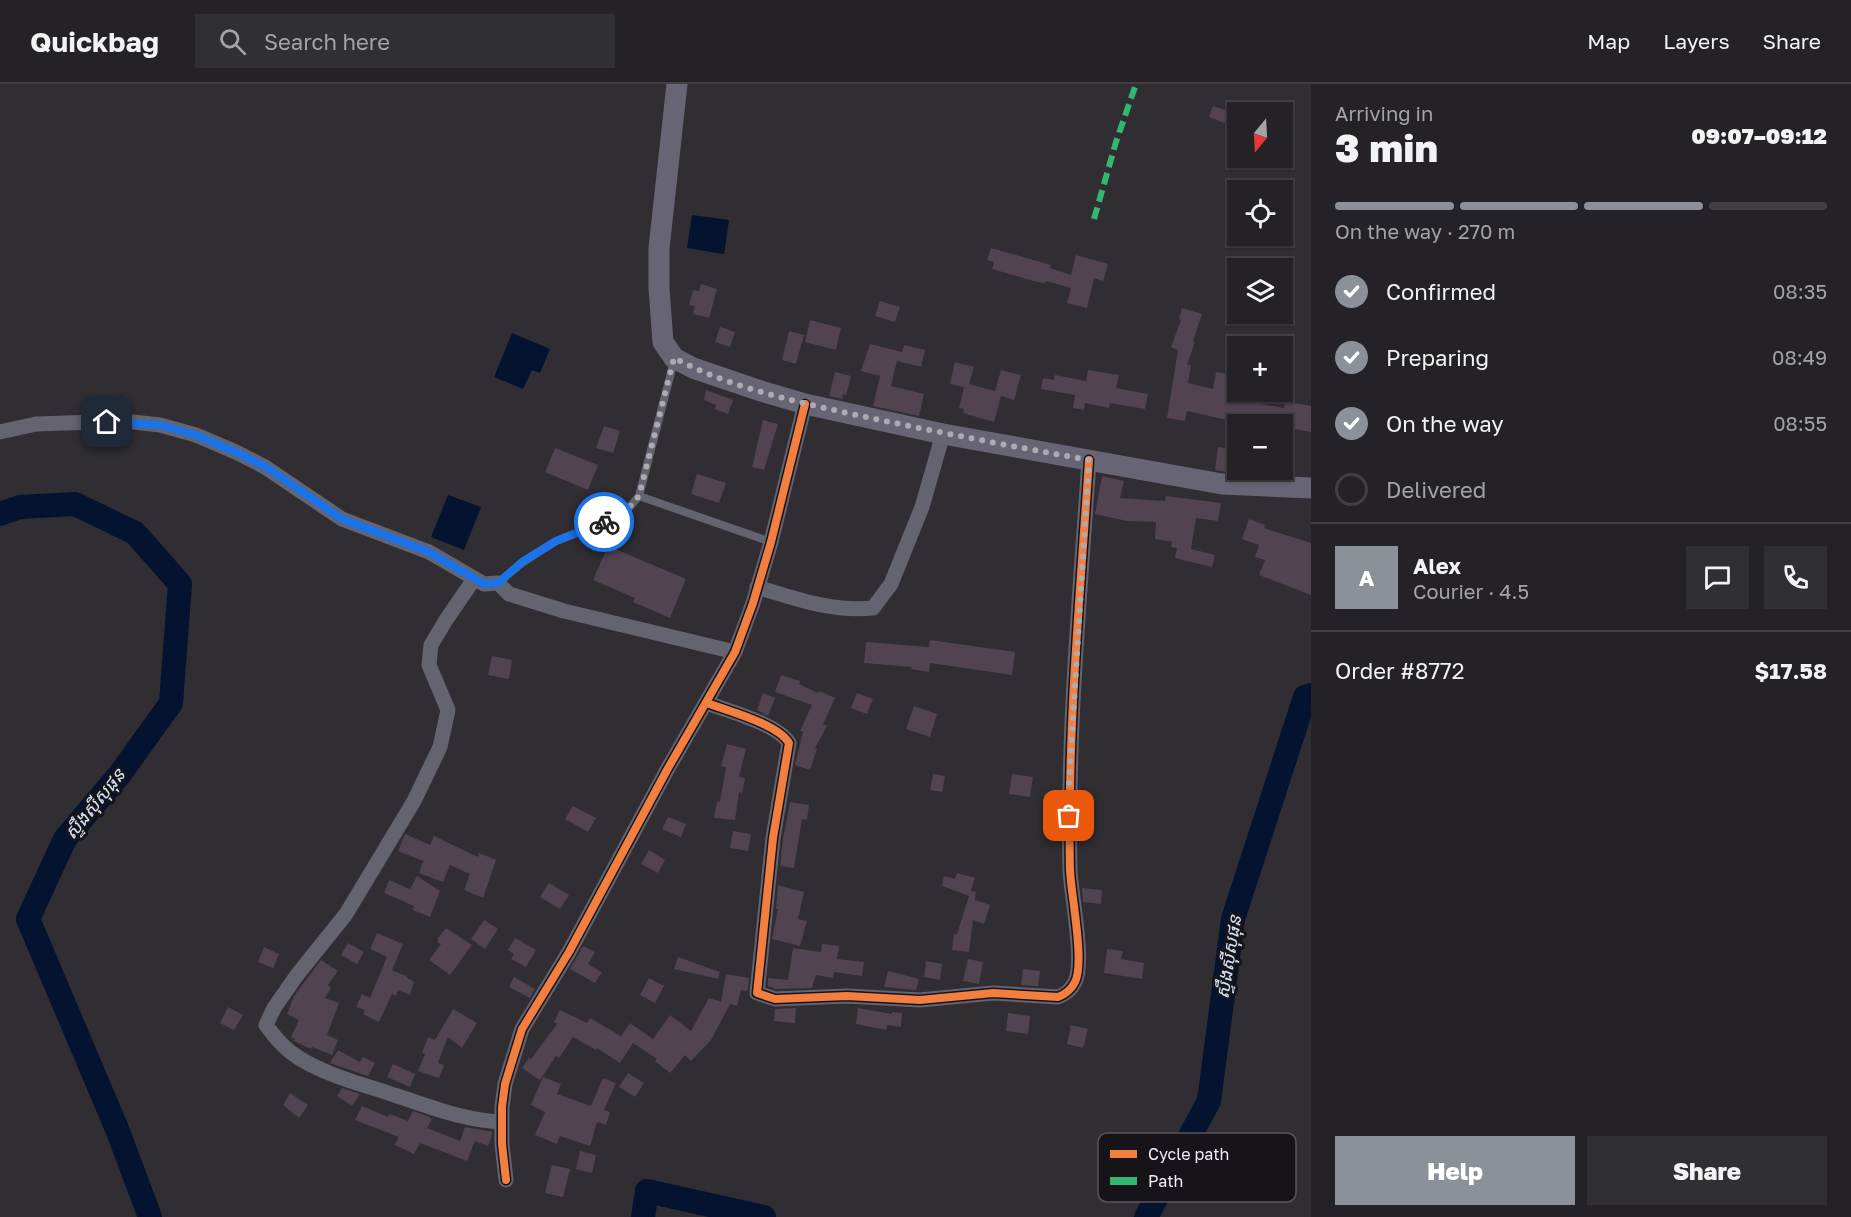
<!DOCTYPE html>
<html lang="en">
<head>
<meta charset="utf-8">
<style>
  body { margin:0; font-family:"Golos Text","Noto Sans Khmer",sans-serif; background:#302f32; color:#f1f3f6; height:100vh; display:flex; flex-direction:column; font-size:22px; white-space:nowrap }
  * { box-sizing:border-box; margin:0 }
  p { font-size:20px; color:#a3a4a7 }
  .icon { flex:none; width:33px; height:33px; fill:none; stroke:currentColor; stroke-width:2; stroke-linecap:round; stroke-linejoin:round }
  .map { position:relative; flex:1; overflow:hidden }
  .panel { display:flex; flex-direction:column; background:#242226; width:540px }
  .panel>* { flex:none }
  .needle { width:39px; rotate:198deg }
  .controls { position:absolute; left:1227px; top:18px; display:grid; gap:12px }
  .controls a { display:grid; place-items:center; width:66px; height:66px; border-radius:0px; background:#242226; box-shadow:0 2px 4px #0004,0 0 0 2px #413f43; font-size:30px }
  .pin { position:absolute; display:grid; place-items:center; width:51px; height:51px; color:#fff; margin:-26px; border-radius:12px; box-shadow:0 3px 9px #0006 }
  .courier { position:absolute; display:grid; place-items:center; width:60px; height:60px; margin:-30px; border:4px solid #1a73e8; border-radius:50%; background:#fff; color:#222; box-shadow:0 2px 8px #0007 }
  .overview em { font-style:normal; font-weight:800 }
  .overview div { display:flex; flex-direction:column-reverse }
  .overview { display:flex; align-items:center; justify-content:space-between; height:102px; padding:0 24px }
  h1 { font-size:39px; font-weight:800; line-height:45px }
  .bar { display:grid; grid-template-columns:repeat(4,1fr); gap:9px 6px; align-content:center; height:72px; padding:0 24px }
  .bar i { height:8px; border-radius:4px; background:#413f43 }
  .bar .current { background:#8c9099 }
  .bar p { grid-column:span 4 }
  .line { display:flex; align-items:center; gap:15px; padding:0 24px; border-top:2px solid #413f43 }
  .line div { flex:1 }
  .round { display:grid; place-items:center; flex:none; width:63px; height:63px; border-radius:0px; background:#302f32 }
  ol { padding:0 24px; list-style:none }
  li { display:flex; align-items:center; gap:18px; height:66px }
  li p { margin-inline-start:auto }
  li .icon { padding:6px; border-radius:50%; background:#8c9099; color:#fff; stroke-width:4 }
  li:last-child { color:#a3a4a7 }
  li i { width:33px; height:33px; border:3px solid #413f43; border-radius:50% }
  .primary-button { display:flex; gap:12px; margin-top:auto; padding:12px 24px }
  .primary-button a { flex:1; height:69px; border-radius:0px; background:#8c9099; color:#fff; font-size:24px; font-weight:800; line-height:69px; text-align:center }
  .primary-button a+a { background:#302f32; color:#f1f3f6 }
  header { display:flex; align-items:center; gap:36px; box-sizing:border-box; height:84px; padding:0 30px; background:#242226; border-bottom:2px solid #413f43 }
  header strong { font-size:28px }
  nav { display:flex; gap:33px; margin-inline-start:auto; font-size:21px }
  .search { width:420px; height:54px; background:#302f32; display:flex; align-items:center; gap:15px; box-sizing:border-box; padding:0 21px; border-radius:0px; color:#a3a4a7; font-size:22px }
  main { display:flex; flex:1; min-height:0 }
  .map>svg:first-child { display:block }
  .water { fill:#041330 }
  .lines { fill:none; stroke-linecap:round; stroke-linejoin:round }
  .river { stroke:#041330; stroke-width:24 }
  .building { fill:#514350 }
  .lane { stroke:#646370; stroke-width:8 }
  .street { stroke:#646370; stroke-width:15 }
  .secondary { stroke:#676574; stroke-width:21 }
  .quiet { stroke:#33b770; stroke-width:6; stroke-dasharray:12 6; stroke-linecap:butt }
  .cycleway-casing { stroke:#171419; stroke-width:11 }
  .cycleway { stroke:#f27e40; stroke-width:8 }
  .done { stroke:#aeaab2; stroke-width:6; stroke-dasharray:0 10.8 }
  .route { stroke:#1a73e8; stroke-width:8 }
  .labels { text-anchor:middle; stroke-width:6; stroke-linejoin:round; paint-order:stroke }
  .water-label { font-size:18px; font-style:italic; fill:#d5e3f6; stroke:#171419 }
  .key { fill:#171419; stroke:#59555c; stroke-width:1.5 }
  .key-label { font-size:16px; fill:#f2eef7 }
</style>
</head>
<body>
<header>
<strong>Quickbag</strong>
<div class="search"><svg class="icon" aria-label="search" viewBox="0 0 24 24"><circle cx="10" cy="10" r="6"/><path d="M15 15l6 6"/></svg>Search here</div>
<nav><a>Map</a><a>Layers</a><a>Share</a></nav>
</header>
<main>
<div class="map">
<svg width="1311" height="1133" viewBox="0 0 1311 1133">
  <rect width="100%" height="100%" fill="#302d33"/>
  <!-- water -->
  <path class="water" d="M692 131 729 136 724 170 687 164Z
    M512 249 550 265 540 289 532 286 523 305 494 293Z
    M448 411 481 423 464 466 431 453Z"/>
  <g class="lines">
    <!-- river -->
    <path class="river" d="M0 430 20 423 75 420 135 449 180 500 171 619 120 690 65 755 28 835 117 1045 150 1133
      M643 1133 647 1107 764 1133
      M1146 1133 1209 1017 1233 835 1305 613 1311 611"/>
  </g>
  <!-- building -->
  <path class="building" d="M1213 22 1231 28 1227 40 1209 33Z
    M991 164 1051 181 1050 184 1071 191 1076 171 1108 180 1103 197 1094 194 1087 224 1067 219 1071 204 1046 197 1045 199 1037 198 992 185 994 178 987 176Z
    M701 200 717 205 709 234 693 230 695 222 689 221 693 206 699 207Z
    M880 217 900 223 895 238 875 232Z
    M1182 224 1202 230 1193 257 1195 258 1187 281H1191L1188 299 1213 305 1216 288 1234 291 1231 315 1284 324 1285 317 1311 322V348L1287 344 1288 340 1228 330 1227 336 1187 327 1185 337 1167 334 1178 266 1171 263 1181 236 1179 235Z
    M810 236 841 244 836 266 805 258Z
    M720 243 735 248 730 263 715 258Z
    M789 247 804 251 796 280 782 276Z
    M870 260 902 268 904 261 925 266 921 283 897 277 891 302 924 310 919 332 873 322 880 292 861 287Z
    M955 278 974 283 969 300 995 307 1001 286 1021 291 1014 316 1001 312 994 338 963 329 964 325 959 324 964 303 950 300Z
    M1088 286 1119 291 1116 304 1148 310 1145 325 1110 319 1109 324 1085 319 1084 326 1073 324 1075 311 1041 305 1043 294 1054 296 1055 291 1086 297Z
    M835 288 851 292 846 311 843 310 842 315 829 312Z
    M706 306 733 316 728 330 715 325 716 321 704 316Z
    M763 336 778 340 764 386 752 383Z
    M604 342 620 347 613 369 596 364Z
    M1218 363 1231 365 1228 388 1215 386Z
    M555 364 598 381 588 406 545 388Z
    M697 390 726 399 719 419 691 410Z
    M1102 392 1124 397 1120 414 1165 417 1166 412 1221 419 1218 437 1196 434 1191 465 1215 471 1212 483 1175 474 1177 464 1171 463 1172 458 1155 455 1156 438 1127 437 1095 430Z
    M1249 435 1265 441 1264 444 1311 459V511L1259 491 1265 476 1255 473 1259 461 1242 455Z
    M608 462 686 495 670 534 633 518 635 514 593 496Z
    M930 556 1015 568 1012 591 930 579 929 588 911 585 912 583 864 579 866 558 929 563Z
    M492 572 512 576 509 595 488 591Z
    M781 591 800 597 799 600 818 609 819 607 835 614 823 640 827 642 815 664 817 665 810 686 795 681 803 648 800 647 812 621 775 608Z
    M763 609 775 614 768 632 757 626Z
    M857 609 873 615 867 630 851 624Z
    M914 622 937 630 930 653 906 645Z
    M727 660 746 665 739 693 745 694 742 709 739 708 735 736 714 734 717 717 720 718 726 683 721 682Z
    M933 690 945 692 942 708 930 706Z
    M1012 690 1033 693 1030 713 1009 710Z
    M790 718 809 721 807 736 802 735 794 784 780 782 783 755Z
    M573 722 596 734 588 748 565 735Z
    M668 733 686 740 681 753 662 745Z
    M733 747 751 750 748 767 730 764Z
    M405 750 430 761 434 752 478 773 479 769 496 776 483 814 464 806 470 790 450 781 443 798 419 789 423 777 398 767Z
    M649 766 665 776 658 789 641 780Z
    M957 789 975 794 971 807 976 808 975 816 990 821 984 840 973 836 969 868 952 866 954 850H957L969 812 942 802 944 792 955 795Z
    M417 792 440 807 430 833 413 826 414 822 384 809 389 796 410 805Z
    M549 799 569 811 560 825 540 813Z
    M778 801 804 808 798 835 807 837 800 862 772 855 778 825H776Z
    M1082 804 1102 806 1101 820 1083 818Z
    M484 836 498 845 485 865 471 855Z
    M446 844 472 861 450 891 429 876 441 860 438 859V854Z
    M377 849 403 860 392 886 406 892V893L414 898 410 911 398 906 396 912 392 910 379 938 363 930 365 926 356 923 362 910 370 914 387 873 370 865Z
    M515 854 536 866 526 883 511 875 514 870 508 866Z
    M348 859 364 868 357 880 341 871Z
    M822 860 839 862 837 875 864 878 862 892 834 888 833 894 816 891 812 904 776 905 768 902V894L788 896 793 864 821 868Z
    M583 862 595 868 588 880 602 888 595 899 570 885Z
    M264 863 279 870 273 884 258 878Z
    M1107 865 1123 867 1121 875 1144 879 1142 895 1104 889Z
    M678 873 720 888 718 895 674 885Z
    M968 875 983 878 979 900 963 897Z
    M321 876 338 887 328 901 331 904 325 914 339 919 327 951 338 956 332 971 312 963 311 965 294 957 295 955 291 953 299 936 287 930 294 912Z
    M926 877 942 880 940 896 924 893Z
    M1023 885 1040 887 1038 902 1021 901Z
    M888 887 919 895 916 906 884 903Z
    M726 890 749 894 748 905 746 907 741 906 737 922 730 920 711 956 691 977 685 971 670 989 655 977 657 975 633 959 620 979 597 964 596 966 573 953 559 974 556 972 540 996 522 984 529 974 531 975 557 940 554 938 560 926 587 939 590 934 621 952 630 939 653 955 670 931 691 947 709 914 721 918Z
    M514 893 535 905 530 914 509 903Z
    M649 894 664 902 655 919 640 911Z
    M228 923 243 931 234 946 220 939Z
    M796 924 795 939 774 937 775 925Z
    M858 924 892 930V928L902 929 901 943 887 941 886 946 856 940Z
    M453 925 477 939 462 964 448 953 438 979 444 981 439 994 418 987 425 970 422 969 428 953 435 956Z
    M1008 929 1030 932 1028 950 1006 947Z
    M1071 941 1088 945 1083 964 1067 960Z
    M338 966 360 978 363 973 375 979 368 992 330 979Z
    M393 980 415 990 410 1003 387 993Z
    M628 989 644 999 635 1013 619 1003Z
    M543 993 561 1000 557 1010 591 1022 603 994 616 999 604 1026 610 1028 606 1041 597 1038 590 1062 560 1052 557 1060 535 1051 545 1028 531 1021Z
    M342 1004 360 1010 352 1022 337 1012Z
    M290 1009 308 1021 299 1034 283 1021Z
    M362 1022 388 1033 390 1030 408 1037 413 1027 427 1032 432 1035 427 1044 460 1057 465 1043 488 1047 492 1048V1051L488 1062 475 1057 467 1077 420 1059 414 1070 395 1061 399 1053 355 1036Z
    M580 1067 596 1071 592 1089 576 1085Z
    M552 1081 570 1085 563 1113 545 1109Z"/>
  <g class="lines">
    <!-- lane -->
    <path class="lane" d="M639 412 771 458
      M498 499 522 479 556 457 622 432 639 412 674 277"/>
    <!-- street -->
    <path class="street" d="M0 348 36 340 124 337 160 341 196 351 238 369 265 383 342 435 429 468 484 500 498 499 509 510 564 527 735 568
      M474 495 446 536 431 561 429 581 448 626 440 663 414 717 346 830 297 891 274 924 266 941C275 954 286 966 299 974 328 992 362 1000 394 1011 429 1022 465 1037 502 1038
      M757 503C796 515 832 528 873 524L891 500 922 423 943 350
      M707 619C728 627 778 640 789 659L773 754 757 909 775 915 847 912 920 916 993 909 1058 913C1066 910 1071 906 1075 898 1085 878 1071 811 1070 786 1067 649 1080 512 1089 376
      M506 1096 502 1060V1023L505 1000 522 945 569 868 667 686 735 568 753 519 771 458 805 320"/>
    <!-- secondary -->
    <path class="secondary" d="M677 0 659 164V204L663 258 674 274 693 284 761 307 805 320 943 350 1222 400 1311 404"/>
    <!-- quiet -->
    <path class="quiet" d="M1094 135 1116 58 1136 0"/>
    <defs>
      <path id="cycleway" d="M707 619C728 627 778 640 789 659L773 754 757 909 775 915 847 912 920 916 993 909 1058 913C1066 910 1071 906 1075 898 1085 878 1071 811 1070 786 1067 649 1080 512 1089 376
        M506 1096 502 1060V1023L505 1000 522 945 569 868 667 686 735 568 753 519 771 458 805 320"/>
    </defs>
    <!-- cycleway casing -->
    <use href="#cycleway" class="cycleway-casing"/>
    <!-- cycleway -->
    <use href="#cycleway" class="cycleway"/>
  </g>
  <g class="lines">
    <!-- done -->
    <path class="done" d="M604 438 622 432 639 412 674 274C729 303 792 317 852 330 931 347 1010 362 1089 376L1069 699V732"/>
    <!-- route -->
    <path class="route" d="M107 338 160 341 196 351 238 369 266 383 342 435 429 468 484 500 498 499 522 478 556 457 604 438"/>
  </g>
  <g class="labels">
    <!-- water labels -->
    <g class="water-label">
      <text transform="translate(95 720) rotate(-51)" y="6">ស្ទឹងស៊ីសុផុន</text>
      <text transform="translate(1229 873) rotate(-81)" y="6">ស្ទឹងស៊ីសុផុន</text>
    </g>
  </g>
  <!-- legend -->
  <rect x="1098" y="1049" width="198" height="69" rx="9" class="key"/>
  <rect x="1110" y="1066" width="27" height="8" fill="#f27e40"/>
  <rect x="1110" y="1093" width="27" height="8" fill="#33b770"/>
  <g class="key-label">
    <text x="1148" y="1076">Cycle path</text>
    <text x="1148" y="1103">Path</text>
  </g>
</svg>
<div class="controls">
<a><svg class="needle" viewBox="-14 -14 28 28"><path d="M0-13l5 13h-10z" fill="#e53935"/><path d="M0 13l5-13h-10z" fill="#a3a4a7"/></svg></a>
<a><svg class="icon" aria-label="locate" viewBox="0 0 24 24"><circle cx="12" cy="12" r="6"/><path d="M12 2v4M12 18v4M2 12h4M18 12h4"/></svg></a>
<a><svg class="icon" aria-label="layers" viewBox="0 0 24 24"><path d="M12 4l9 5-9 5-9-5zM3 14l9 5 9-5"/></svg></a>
<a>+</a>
<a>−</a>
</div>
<div class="pin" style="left:1069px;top:732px;background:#ea580c"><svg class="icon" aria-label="bag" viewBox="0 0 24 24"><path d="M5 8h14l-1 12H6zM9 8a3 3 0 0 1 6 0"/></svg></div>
<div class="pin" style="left:107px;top:338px;background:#1f2937"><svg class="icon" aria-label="home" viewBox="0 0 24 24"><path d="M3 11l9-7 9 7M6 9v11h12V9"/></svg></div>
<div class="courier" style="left:604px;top:438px"><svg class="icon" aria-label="bike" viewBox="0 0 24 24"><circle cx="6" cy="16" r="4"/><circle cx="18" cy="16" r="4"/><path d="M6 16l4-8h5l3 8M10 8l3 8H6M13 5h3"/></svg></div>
</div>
<section class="panel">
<div class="overview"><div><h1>3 min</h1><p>Arriving in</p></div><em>09:07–09:12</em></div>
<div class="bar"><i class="current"></i><i class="current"></i><i class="current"></i><i></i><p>On the way · 270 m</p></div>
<ol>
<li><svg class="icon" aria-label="check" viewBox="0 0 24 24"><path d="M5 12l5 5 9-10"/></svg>Confirmed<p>08:35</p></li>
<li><svg class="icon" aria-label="check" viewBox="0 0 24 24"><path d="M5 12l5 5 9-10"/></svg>Preparing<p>08:49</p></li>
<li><svg class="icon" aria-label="check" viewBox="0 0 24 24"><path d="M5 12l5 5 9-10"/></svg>On the way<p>08:55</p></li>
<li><i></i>Delivered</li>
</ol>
<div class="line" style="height:108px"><b class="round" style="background:#8c9099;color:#fff">A</b><div><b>Alex</b><p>Courier · 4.5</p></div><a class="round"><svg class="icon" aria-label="chat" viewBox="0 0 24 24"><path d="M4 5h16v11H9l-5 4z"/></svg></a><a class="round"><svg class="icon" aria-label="phone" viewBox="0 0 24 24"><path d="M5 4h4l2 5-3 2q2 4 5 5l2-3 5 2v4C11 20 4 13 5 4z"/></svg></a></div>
<div class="line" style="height:78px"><div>Order #8772</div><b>$17.58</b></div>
<div class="primary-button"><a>Help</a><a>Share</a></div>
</section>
</main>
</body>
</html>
